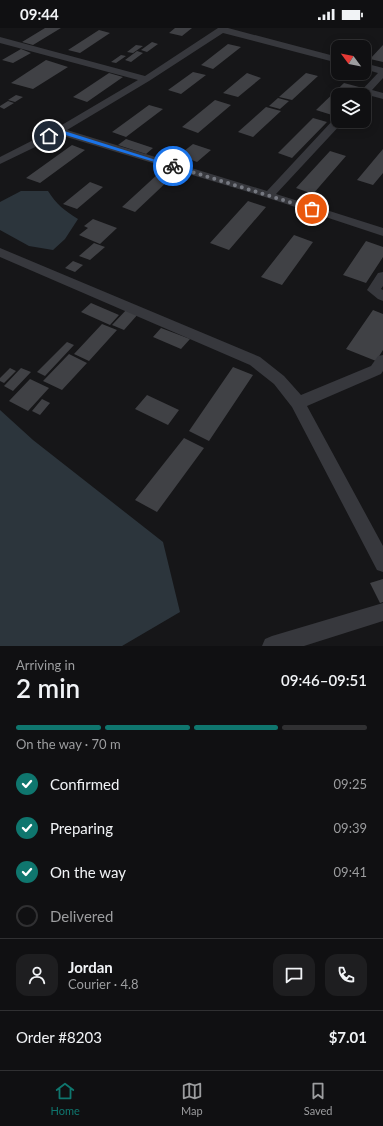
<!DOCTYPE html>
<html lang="en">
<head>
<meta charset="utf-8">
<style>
  body { margin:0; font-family:Lato,sans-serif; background:#1e1e20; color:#f1f3f6; height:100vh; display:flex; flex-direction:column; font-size:15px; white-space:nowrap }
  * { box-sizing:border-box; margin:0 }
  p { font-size:13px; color:#9c9d9f }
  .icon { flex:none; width:22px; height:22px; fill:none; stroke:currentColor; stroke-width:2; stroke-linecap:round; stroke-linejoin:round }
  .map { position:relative; height:618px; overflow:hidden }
  .panel { display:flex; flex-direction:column; background:#101012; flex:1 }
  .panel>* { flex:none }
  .needle { width:26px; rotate:302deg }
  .controls { position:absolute; left:331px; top:12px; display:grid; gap:8px }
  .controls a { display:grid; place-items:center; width:40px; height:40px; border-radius:8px; background:#101012; box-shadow:0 2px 10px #0003,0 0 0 1px #303032; font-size:20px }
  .pin { position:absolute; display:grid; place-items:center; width:34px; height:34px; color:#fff; margin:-17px; border:2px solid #fff; border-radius:50%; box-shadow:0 1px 4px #0007 }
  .courier { position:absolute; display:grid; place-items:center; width:40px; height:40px; margin:-20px; border:3px solid #1a73e8; border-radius:50%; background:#fff; color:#222; box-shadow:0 1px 5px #0007 }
  .headline em { font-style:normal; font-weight:600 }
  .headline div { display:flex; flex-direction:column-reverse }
  .headline { display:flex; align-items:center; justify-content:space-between; height:68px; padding:0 16px }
  h1 { font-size:26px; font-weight:600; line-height:30px }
  .bar { display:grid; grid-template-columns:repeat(4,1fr); gap:6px 4px; align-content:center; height:48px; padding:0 16px }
  .bar i { height:5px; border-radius:3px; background:#303032 }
  .bar .selected { background:#0f766e }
  .bar p { grid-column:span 4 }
  .line { display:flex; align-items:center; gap:10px; padding:0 16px; border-top:1px solid #303032 }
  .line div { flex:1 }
  .round { display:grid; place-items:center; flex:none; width:42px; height:42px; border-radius:12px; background:#1e1e20 }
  ol { padding:0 16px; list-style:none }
  li { display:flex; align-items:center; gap:12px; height:44px }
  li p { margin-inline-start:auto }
  li .icon { padding:4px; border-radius:50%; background:#0f766e; color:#fff; stroke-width:4 }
  li:last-child { color:#9c9d9f }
  li i { width:22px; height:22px; border:2px solid #303032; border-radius:50% }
  .status { display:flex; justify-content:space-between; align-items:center; height:28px; padding:0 20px; background:#101012; direction:ltr }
  .status svg { height:11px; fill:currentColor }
  .dock { display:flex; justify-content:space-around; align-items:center; height:56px; border-top:1px solid #303032; background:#101012; font-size:11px; color:#9c9d9f }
  .dock a { display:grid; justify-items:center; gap:2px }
  .dock .selected { color:#0f766e }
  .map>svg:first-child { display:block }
  .water { fill:#2c353c }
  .building { fill:#404145 }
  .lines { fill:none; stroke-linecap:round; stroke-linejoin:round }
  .minor { fill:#37383d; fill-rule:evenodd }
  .route { fill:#1a73e8 }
  .done { stroke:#757880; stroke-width:4; stroke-dasharray:0 7.2 }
</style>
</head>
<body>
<div class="status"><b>09:44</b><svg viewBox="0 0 49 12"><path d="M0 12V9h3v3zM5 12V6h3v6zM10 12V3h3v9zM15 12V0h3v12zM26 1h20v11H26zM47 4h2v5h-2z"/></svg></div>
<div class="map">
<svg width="383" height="618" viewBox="0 0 383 618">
  <rect width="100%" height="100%" fill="#161618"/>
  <!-- water -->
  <path class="water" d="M21 163H48C56 176 65 183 78 191L65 211 53 222 29 218 0 202V174Z
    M0 382 33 412 163 514 180 584 122 618H0Z"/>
  <!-- building -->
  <path class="building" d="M45 0H61L33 17 22 14Z
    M175 0H192L182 8 169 5Z
    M99 2 110 5 80 25 68 22Z
    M152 14 158 16 147 24 141 22Z
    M228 16 241 19 213 41 201 37Z
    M136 17 143 18 133 25 127 24Z
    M383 17V34L370 31Z
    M21 21 31 25 13 35 2 32Z
    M137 23 143 25 131 34 125 32Z
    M121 27 126 28 116 35 111 34Z
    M46 32 68 39 33 61 11 55Z
    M193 44 206 47 181 66 168 62Z
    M109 45 123 49 87 74 73 69Z
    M247 45 261 50 238 69 223 65Z
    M306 45 318 48 292 72 279 69Z
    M344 55 359 59 352 67H338V81L332 87 316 82Z
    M16 67 23 69 15 74 8 72Z
    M278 70 289 73 280 81 269 78Z
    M215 72 231 77 198 105 182 99Z
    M8 73 14 75 4 81 0 79V78Z
    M149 77 163 81 126 109 112 104Z
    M266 79 281 83 253 109 238 104Z
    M313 90 327 94 292 130 278 125Z
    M126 111 153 120 146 126 118 117Z
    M193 116 211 122 197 134 179 127Z
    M72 117 85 122 40 155 26 150Z
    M383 121V145L373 157 357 152Z
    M330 123 346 128 313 166 296 160Z
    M159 145 172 149 135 184 122 179Z
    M90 154 103 159 77 181 63 176Z
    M248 173 266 179 229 222 210 215Z
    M93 191 117 200 100 216 79 207 88 200 84 198Z
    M294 207 313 214 282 257 261 249Z
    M366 213 383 219V229L366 255 343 247Z
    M94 215 105 219 90 232 79 228Z
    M73 233 83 237 75 244 65 240Z
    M91 275 119 287 110 297 81 284Z
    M128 280 139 285 124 302 112 297Z
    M373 282 383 286V322L376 333 346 321Z
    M102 296 117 302 89 333 74 326Z
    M161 300 190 311 181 321 153 309Z
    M67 314 74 317 45 348 37 344Z
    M69 326 87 335 62 362 43 353Z
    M233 339 253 347 209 413 189 403Z
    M10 340 16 343 4 355 0 353V350Z
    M21 340 31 344 13 363 4 358Z
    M30 351 49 360 28 383 9 373Z
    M147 367 179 382 168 397 135 381Z
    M42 371 50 375 40 387 32 383Z
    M184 410 204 420 157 484 135 472Z
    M383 551V574L380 575 370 555Z"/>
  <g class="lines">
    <!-- minor -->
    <path class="minor" d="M218 0H228L338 29V35L223 5 149 53 67 102 267 163 334 91 338 90V93H343L342 95 276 166 383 200V208L265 169 60 107 0 136V129L55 101 138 52 0 15V9L145 48Z
      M364 35 383 40V50L372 62 383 65V71L368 67 364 69V67H357L378 45 364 41Z
      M0 220 260 329 284 348 301 367 371 338 378 328 383 327V343L381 346 307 378 383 518V544L377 542 292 379 274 356 250 337 0 229Z
      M383 244V258L381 261 383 262V273L378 271 367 262 378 245Z
      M383 575V593L304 618H262L265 611 272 608Z"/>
  </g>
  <!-- route -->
  <path class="route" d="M57 102H61L175 138 171 139 59 105 51 109 47 108Z"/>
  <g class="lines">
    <!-- done -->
    <path class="done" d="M173 138 312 181"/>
  </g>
</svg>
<div class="controls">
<a><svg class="needle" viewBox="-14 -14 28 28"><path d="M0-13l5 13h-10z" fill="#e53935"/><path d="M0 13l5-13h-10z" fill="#9c9d9f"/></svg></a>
<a><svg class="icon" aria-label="layers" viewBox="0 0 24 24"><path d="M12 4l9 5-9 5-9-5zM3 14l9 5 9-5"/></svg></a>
</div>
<div class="pin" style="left:312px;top:181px;background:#ea580c"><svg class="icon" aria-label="bag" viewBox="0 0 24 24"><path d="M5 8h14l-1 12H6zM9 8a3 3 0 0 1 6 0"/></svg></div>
<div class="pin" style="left:49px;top:108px;background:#1f2937"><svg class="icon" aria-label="home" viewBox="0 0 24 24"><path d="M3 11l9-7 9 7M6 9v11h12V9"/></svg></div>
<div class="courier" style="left:173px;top:138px"><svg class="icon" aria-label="bike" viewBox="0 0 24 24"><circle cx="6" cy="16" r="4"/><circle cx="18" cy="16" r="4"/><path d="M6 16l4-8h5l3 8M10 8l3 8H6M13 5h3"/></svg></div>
</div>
<section class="panel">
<div class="headline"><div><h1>2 min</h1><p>Arriving in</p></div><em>09:46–09:51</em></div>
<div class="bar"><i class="selected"></i><i class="selected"></i><i class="selected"></i><i></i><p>On the way · 70 m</p></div>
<ol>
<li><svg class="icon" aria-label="check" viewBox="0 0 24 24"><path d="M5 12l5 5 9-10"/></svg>Confirmed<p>09:25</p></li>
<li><svg class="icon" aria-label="check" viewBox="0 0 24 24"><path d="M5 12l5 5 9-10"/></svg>Preparing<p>09:39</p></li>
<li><svg class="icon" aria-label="check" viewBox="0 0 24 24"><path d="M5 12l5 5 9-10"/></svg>On the way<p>09:41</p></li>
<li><i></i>Delivered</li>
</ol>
<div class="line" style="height:72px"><a class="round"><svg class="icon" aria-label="person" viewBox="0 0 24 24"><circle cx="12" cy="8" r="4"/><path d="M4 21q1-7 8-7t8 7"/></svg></a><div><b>Jordan</b><p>Courier · 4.8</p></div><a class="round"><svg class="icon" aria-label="chat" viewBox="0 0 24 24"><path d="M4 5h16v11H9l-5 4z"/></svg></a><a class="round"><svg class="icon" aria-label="phone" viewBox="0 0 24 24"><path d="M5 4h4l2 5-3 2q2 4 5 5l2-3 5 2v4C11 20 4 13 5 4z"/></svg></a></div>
<div class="line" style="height:52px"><div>Order #8203</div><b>$7.01</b></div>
</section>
<nav class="dock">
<a class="selected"><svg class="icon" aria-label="home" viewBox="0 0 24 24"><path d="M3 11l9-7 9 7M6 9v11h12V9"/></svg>Home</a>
<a><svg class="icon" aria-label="map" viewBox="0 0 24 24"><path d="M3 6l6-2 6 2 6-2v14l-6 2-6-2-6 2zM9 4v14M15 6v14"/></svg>Map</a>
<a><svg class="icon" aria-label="saved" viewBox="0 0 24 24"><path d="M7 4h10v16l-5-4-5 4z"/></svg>Saved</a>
</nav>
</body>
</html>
